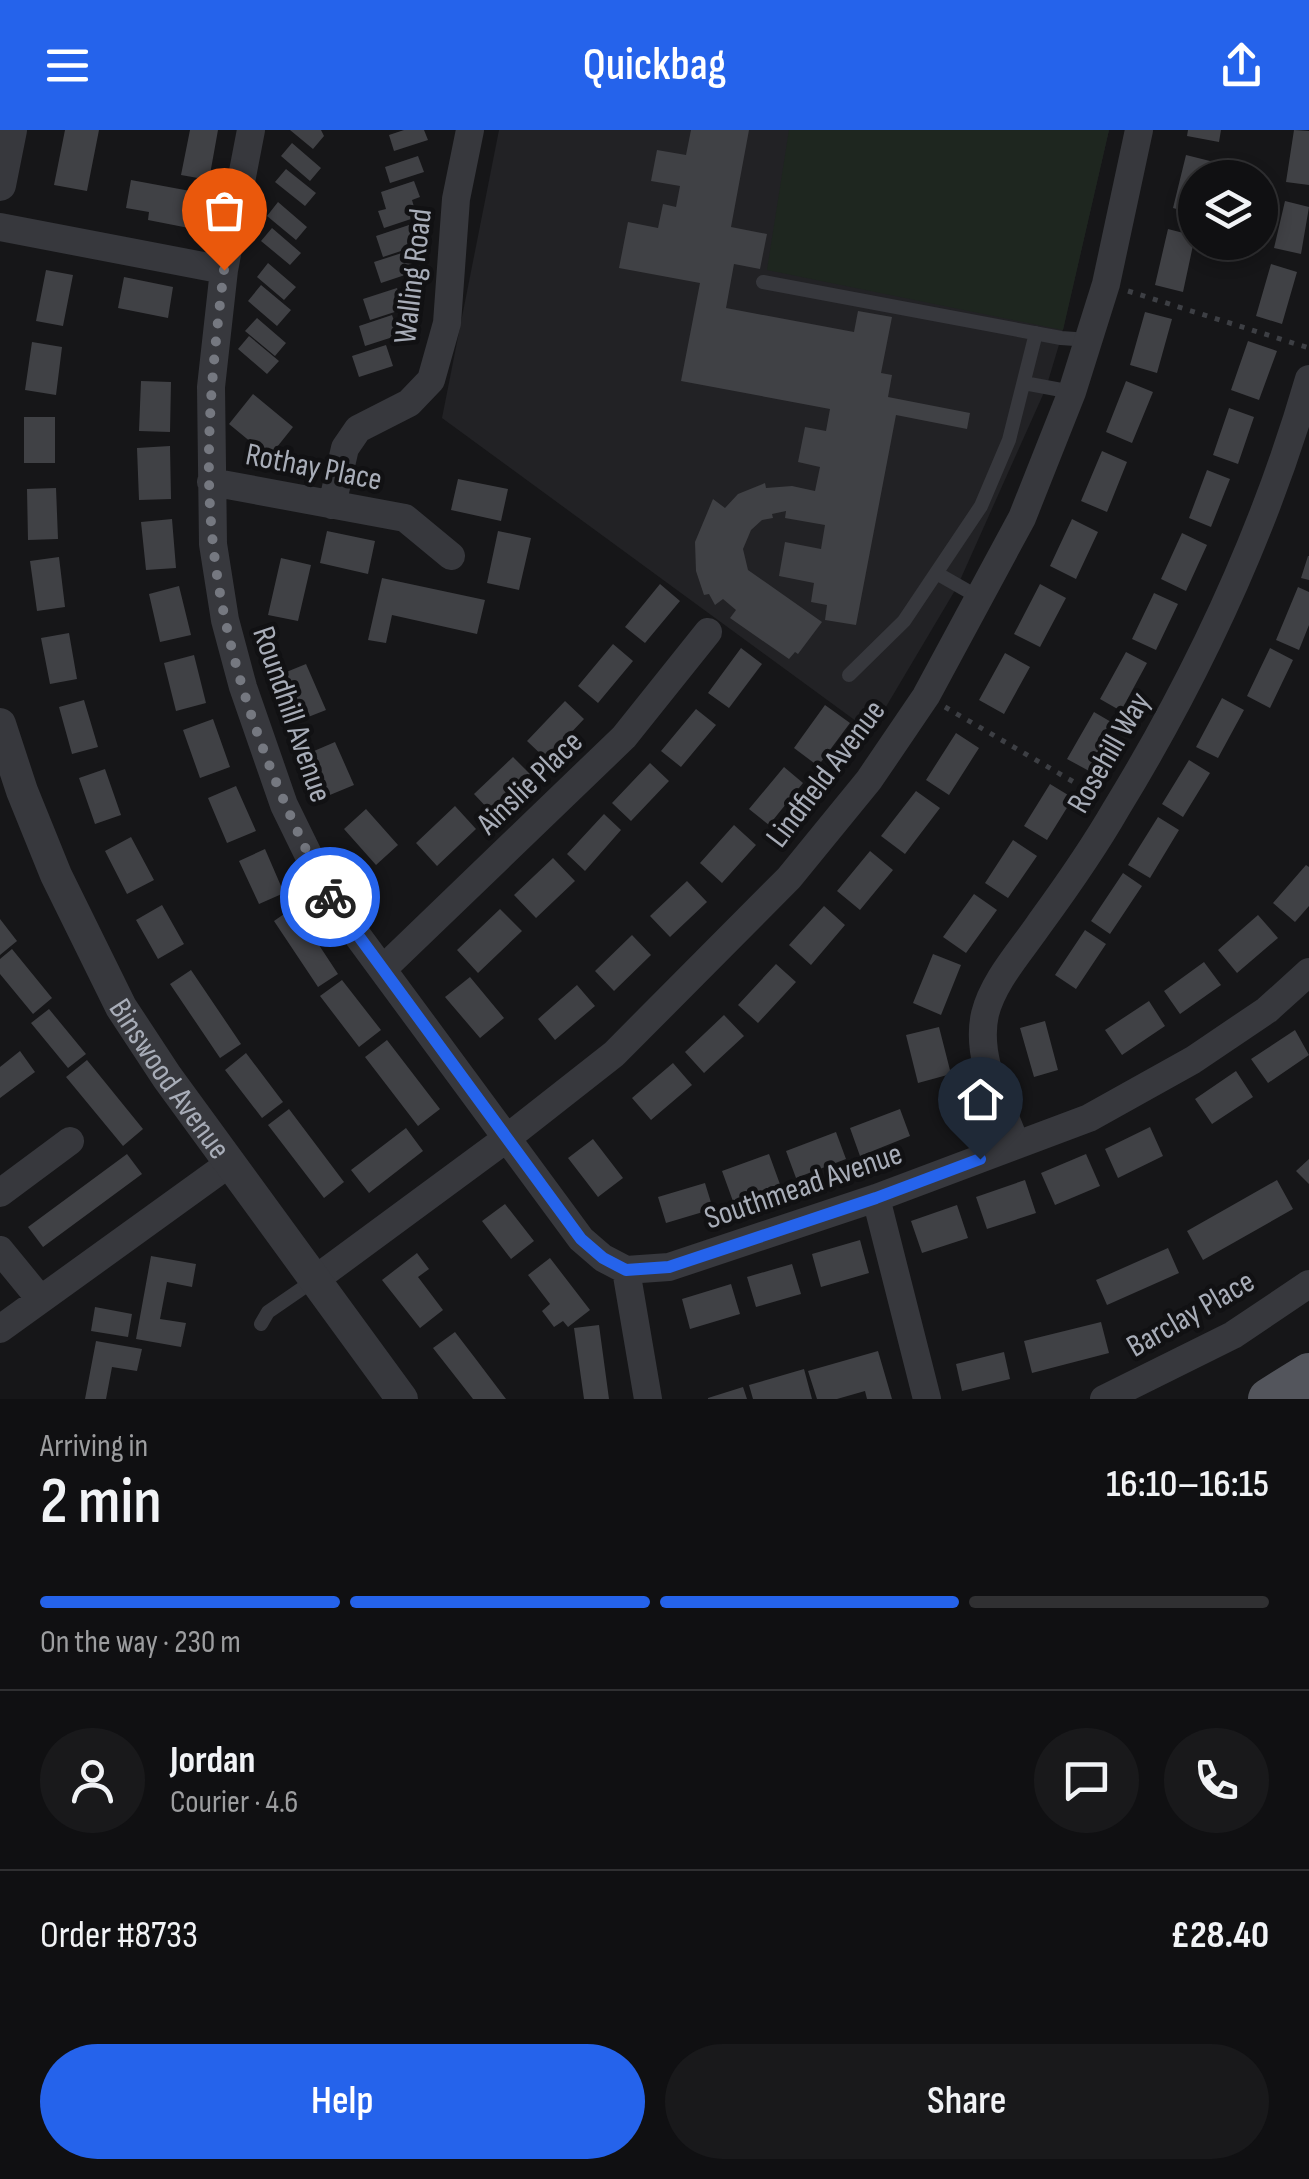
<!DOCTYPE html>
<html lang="en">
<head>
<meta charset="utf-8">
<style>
  body { margin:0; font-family:"Sofia Sans Condensed",sans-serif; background:#19191b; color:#f1f3f6; height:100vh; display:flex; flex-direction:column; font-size:38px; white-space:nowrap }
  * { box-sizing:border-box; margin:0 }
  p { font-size:32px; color:#9c9d9f }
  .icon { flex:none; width:55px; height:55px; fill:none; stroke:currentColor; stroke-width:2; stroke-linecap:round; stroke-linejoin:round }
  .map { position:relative; height:1269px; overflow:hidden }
  .side { display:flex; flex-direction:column; background:#101012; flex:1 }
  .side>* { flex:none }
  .tools { position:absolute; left:1178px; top:30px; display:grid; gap:20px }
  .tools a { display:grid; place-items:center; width:100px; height:100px; border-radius:50%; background:#101012; box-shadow:0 5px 15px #0003,0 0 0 2px #303032; font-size:50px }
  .pin { position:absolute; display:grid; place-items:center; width:85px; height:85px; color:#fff; margin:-102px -42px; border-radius:50% 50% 50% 0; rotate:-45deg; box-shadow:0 0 10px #0007 }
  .pin .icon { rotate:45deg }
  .courier { position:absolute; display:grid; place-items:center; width:100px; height:100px; margin:-50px; border:8px solid #2563eb; border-radius:50%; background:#fff; color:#222; box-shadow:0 2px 12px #0007 }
  .summary em { font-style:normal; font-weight:600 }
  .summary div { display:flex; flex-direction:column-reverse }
  .summary { display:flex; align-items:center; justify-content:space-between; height:170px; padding:0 40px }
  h1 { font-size:65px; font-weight:600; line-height:75px }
  .bar { display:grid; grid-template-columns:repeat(4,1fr); gap:15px 10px; align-content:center; height:120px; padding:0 40px }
  .bar i { height:12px; border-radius:8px; background:#303032 }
  .bar .selected { background:#2563eb }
  .bar p { grid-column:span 4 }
  .line { display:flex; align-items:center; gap:25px; padding:0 40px; border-top:2px solid #303032 }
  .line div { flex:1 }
  .round { display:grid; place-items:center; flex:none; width:105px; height:105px; border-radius:52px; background:#19191b }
  .button { display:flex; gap:20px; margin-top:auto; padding:20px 40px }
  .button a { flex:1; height:115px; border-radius:60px; background:#2563eb; color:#fff; font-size:40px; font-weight:600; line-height:115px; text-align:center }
  .button a+a { background:#19191b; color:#f1f3f6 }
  header { display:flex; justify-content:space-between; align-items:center; height:130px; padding:0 40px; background:#2563eb; color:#fff; font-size:45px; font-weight:600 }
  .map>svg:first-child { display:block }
  .built { fill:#222225 }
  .green { fill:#1e261f }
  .building { fill:#404145 }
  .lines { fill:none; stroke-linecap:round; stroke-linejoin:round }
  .path { stroke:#3d3f44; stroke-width:5; stroke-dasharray:5 8; stroke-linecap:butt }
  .service { stroke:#37383d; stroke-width:14 }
  .minor { stroke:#37383d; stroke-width:28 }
  .tertiary { stroke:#37383d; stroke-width:32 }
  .primary { stroke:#53555c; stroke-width:42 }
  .done { stroke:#757880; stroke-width:10; stroke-dasharray:0 18 }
  .route { stroke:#2563eb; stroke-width:12 }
  .labels { text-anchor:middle; stroke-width:9; stroke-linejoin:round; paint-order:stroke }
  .street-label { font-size:32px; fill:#a8adb8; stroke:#111113 }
</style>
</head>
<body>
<header><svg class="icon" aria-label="menu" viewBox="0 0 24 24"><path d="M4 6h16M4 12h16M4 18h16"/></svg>Quickbag<svg class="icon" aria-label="share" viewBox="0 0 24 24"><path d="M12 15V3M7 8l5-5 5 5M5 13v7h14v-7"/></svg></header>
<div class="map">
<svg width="1309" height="1269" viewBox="0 0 1309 1269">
  <rect width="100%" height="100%" fill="#161618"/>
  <!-- built -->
  <path class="built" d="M499 0H1109L1061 208 1046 258 957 457 871 602 442 288Z"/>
  <!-- green -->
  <path class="green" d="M789 0H1109L1063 200 767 140Z"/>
  <!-- building -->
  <path class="building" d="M65 0H99L87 61 54 55Z
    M190 0H218L209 50 181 45Z
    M290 0H321L324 6 313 19Z
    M404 0H424L428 10 394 21 389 5Z
    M691 0H749L731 97 767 104 760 139 734 134 726 178 854 202 858 181 892 187 881 243 892 245 888 267 970 283 967 299 896 285 856 495 825 490 827 475 811 472 814 453 779 446 785 412 821 419 825 395 785 388 786 381 772 384 773 388 762 390 751 400 743 419 748 440 822 492 798 524 795 522 789 529 730 488 736 480 723 469 715 475 709 464 704 465 696 441 695 412 713 369 725 378 738 364 765 353 766 358 792 356 815 361 820 337 798 332 805 297 826 301 830 279 681 251 700 153 619 138 628 92 658 98 663 74 676 77 680 56 651 51 657 20 686 25Z
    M1188 0H1221L1219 12 1187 6Z
    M1294 0 1309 1V55L1286 52Z
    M292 13 321 38 310 51 281 26Z
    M1186 25 1214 32 1210 48H1195V84L1173 78Z
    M418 26 424 42 390 53 385 37Z
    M286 39 316 63 305 76 275 52Z
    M131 50 201 63 194 99 148 90 149 82 126 78Z
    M414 51 420 67 412 70 417 87 384 98 378 81 386 79 381 62Z
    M1285 71 1309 77 1301 124 1274 118Z
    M278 72 307 97 296 110 267 86Z
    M409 95 416 116 383 127 376 106Z
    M272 98 301 123 290 135 261 111Z
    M1168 99 1195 106 1183 162 1155 155Z
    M408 121 414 142 381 153 374 132Z
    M268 133 296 157 284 170 257 147Z
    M1271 134 1297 142 1282 194 1256 186Z
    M46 140 73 145 63 196 36 191Z
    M124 147 173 157 168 188 118 178Z
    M261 155 291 180 277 196 248 171Z
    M397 158 404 179 370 190 363 169Z
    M1145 182 1172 189 1157 243 1130 235Z
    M392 185 399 205 365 216 359 196Z
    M257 188 286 213 275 226 245 201Z
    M249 206 279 231 267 244 238 219Z
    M1248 211 1277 221 1259 270 1231 260Z
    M32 212 62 217 56 265 25 260Z
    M386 215 393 236 359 247 352 226Z
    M141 251 171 252 170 302 139 301Z
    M1126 251 1153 262 1132 313 1106 302Z
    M253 264 293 297 269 327 229 294Z
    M1229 278 1254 287 1238 334 1213 325Z
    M24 287H55V333H24Z
    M170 316 171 369 139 370 137 318Z
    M1102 321 1127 332 1107 382 1081 371Z
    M1207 340 1230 349 1211 397 1189 388Z
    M458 349 508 359 501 391 451 380Z
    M56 358 58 409 28 410 27 359Z
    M172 389 176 438 146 440 141 392Z
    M1072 389 1098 402 1076 449 1050 436Z
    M327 401 375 411 368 444 320 433Z
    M498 401 531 408 519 460 487 453Z
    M1182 403 1207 415 1186 461 1161 449Z
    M1308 426H1309V450L1301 448Z
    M59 427 65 477 37 481 30 431Z
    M281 428 311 435 298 491 268 485Z
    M382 448 485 470 477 504 392 485 386 513 368 510Z
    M660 454 680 471 645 513 625 497Z
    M1040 454 1066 468 1040 517 1014 504Z
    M179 456 191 505 160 512 149 464Z
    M1298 457 1309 462V495L1299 520 1276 510Z
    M1154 463 1178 474 1156 520 1132 509Z
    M69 503 77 549 50 554 41 508Z
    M613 514 633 531 598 573 578 556Z
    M741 518 762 534 729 578 708 563Z
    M1270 518 1293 530 1270 578 1247 566Z
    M1126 522 1147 533 1121 581 1100 569Z
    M1005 523 1030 537 1004 584 979 570Z
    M194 525 206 573 176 581 164 533Z
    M306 534 326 580 298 591 279 545Z
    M1222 568 1244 580 1218 628 1196 617Z
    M84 570 98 617 72 624 59 577Z
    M565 571 584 589 546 629 527 611Z
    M825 575 850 593 818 636 794 618Z
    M696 579 716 595 681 637 661 621Z
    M1094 582 1118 596 1091 642 1067 629Z
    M213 589 230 637 200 648 183 600Z
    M956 603 979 618 949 665 926 650Z
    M335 612 354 655 325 667 307 624Z
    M513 627 530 644 491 682 474 664Z
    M1189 630 1210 643 1183 687 1162 674Z
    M650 633 669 651 631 691 612 673Z
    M784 637 803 653 769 695 749 679Z
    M105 639 121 685 95 694 79 648Z
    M1050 654 1073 668 1047 710 1024 696Z
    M236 656 256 701 227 713 208 668Z
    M916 661 940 678 905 724 881 706Z
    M455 676 476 699 437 736 416 713Z
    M366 679 398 715 376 735 344 699Z
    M604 684 621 700 585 741 567 724Z
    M1158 687 1179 700 1150 748 1128 735Z
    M734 695 756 715 722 753 700 733Z
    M131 707 154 750 127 764 105 721Z
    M1013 710 1037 726 1008 768 985 753Z
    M265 719 284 763 259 774 239 731Z
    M870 721 893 740 860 780 837 761Z
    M553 728 575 751 536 788 514 765Z
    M1306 735 1309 737V776L1295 792 1273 773Z
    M1123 743 1142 756 1110 804 1091 791Z
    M687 751 707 772 670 807 650 786Z
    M974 764 997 780 966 823 943 807Z
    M162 775 184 814 158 829 136 790Z
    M824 776 845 795 811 835 789 815Z
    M294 777 338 844 318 857 274 791Z
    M500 779 522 801 478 843 457 820Z
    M1258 785 1278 808 1237 843 1218 820Z
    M0 789 17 811 0 825Z
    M1085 800 1106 814 1076 859 1055 845Z
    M632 805 651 825 614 861 595 841Z
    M12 819 52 868 33 884 0 844V829Z
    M933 824 961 835 941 885 913 873Z
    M1204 832 1221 855 1180 884 1164 861Z
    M776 834 796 852 758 893 738 875Z
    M191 840 241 914 220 928 170 854Z
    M470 847 504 888 480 908 445 867Z
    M342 850 381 900 359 917 320 866Z
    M577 855 595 876 555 910 538 889Z
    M1149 871 1165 896 1122 925 1105 900Z
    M49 879 86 924 68 938 31 893Z
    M724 885 744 906 704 943 685 922Z
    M1045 891 1058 940 1034 947 1020 898Z
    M939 897 951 944 918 953 906 905Z
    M1295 900 1309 925 1268 953 1251 929Z
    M387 910 440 979 418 996 365 927Z
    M20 921 35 942 0 968V937Z
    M246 923 283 972 262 988 225 940Z
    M87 930 143 999 123 1016 66 947Z
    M673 933 692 955 651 990 632 968Z
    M1236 941 1253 967 1212 994 1195 969Z
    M289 979 344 1052 324 1068 268 995Z
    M900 979 910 1006 860 1026 850 998Z
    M1150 997 1163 1026 1118 1048 1105 1019Z
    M406 998 423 1021 369 1063 351 1040Z
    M836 1002 846 1029 796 1048 786 1021Z
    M593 1009 623 1048 598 1067 568 1028Z
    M127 1024 142 1044 43 1117 28 1097Z
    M769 1024 781 1057 734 1074 722 1041Z
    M1086 1024 1100 1056 1055 1075 1041 1043Z
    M1309 1029V1054L1296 1041Z
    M1025 1050 1036 1083 987 1099 976 1067Z
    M1277 1050 1293 1079 1203 1130 1187 1101Z
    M705 1053 713 1079 666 1093 658 1067Z
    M505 1074 534 1111 511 1129 482 1091Z
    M957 1075 968 1108 922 1123 911 1091Z
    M860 1110 869 1143 821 1157 812 1124Z
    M1168 1118 1179 1143 1107 1175 1096 1150Z
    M417 1123 429 1139 418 1147 443 1180 420 1198 382 1150Z
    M151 1126 196 1134 192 1157 167 1152 160 1189 186 1193 181 1217 136 1209Z
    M550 1128 590 1180 568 1197 563 1191 554 1197 542 1181 550 1174 528 1145Z
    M792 1134 801 1164 756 1177 747 1147Z
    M731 1154 740 1184 690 1199 682 1169Z
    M95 1177 132 1184 128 1207 91 1201Z
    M1101 1192 1109 1223 1032 1243 1024 1211Z
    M599 1195 609 1269H584L574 1198Z
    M455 1202 475 1228 506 1269H473L433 1218Z
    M96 1211 142 1219 137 1241 112 1237 106 1269H85Z
    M878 1221 892 1269H867L865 1261 837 1269H817L808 1241Z
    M1004 1222 1010 1249 962 1261 956 1234Z
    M804 1239 812 1269H753L749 1255Z
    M743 1257 747 1269H708V1268Z"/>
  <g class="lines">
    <!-- path -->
    <path class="path" d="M1128 161 1309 218
      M945 577 1096 665"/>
    <!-- service -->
    <path class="service" d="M763 152 1061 208 1089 210
      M1024 253 1072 262
      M938 444 980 468
      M849 545 904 491 981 376 1009 310 1036 203
      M261 1194 268 1182 313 1151"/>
    <!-- minor -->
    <path class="minor" d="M251 0 224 140 211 257 213 414 225 490 243 557 284 675 329 767 581 1109 603 1128 626 1140
      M0 97 224 140
      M211 352 405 388 451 426
      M332 375 345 318 358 299 409 273 431 250 447 193 456 69 470 0
      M384 838 624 607 708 502
      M1016 1015C1001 974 975 928 985 884 993 851 1021 821 1040 793 1067 756 1093 719 1116 679 1198 545 1265 401 1309 249
      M0 1063 70 1011
      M876 1068 927 1269
      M0 1120 40 1169
      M626 1140 669 1137 876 1068 1089 988 1193 930 1267 880 1309 842
      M626 1140 648 1269
      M313 1151 507 1008 614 924 789 748 869 650 926 566 1022 388 1072 262 1106 154 1139 0
      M0 1199 230 1033
      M1104 1269 1233 1205 1309 1154"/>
    <!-- tertiary -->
    <g class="tertiary">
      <path d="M0 55 11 0"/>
      <path id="s1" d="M0 594 22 661 56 745 121 877 167 947 402 1269"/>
    </g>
    <!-- primary -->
    <path class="primary" d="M1269 1269 1309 1244"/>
  </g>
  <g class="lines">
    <!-- done -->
    <path class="done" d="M224 140C213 230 203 323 213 414 226 537 273 659 330 767"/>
    <!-- route -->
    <path class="route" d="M330 767 581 1109 603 1128 626 1140 669 1137 876 1068 980 1029"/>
  </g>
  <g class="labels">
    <!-- street labels -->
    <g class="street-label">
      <text transform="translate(412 146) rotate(-83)" y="11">Walling Road</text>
      <text transform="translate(314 336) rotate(11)" y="11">Rothay Place</text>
      <text transform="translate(293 584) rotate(71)" y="11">Roundhill Avenue</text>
      <text transform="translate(1108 622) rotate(-60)" y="11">Rosehill Way</text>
      <text transform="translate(825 643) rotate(-53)" y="11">Lindfield Avenue</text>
      <text transform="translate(529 652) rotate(-44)" y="11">Ainslie Place</text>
      <text dy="11" stroke="none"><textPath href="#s1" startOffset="395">Binswood Avenue</textPath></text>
      <text transform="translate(803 1055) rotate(-19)" y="11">Southmead Avenue</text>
      <text transform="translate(1190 1183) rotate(-30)" y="11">Barclay Place</text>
    </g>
  </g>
</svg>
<div class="tools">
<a><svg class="icon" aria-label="layers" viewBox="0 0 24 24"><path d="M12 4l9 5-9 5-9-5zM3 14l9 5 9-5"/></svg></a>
</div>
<div class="pin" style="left:224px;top:140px;background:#ea580c"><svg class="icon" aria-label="bag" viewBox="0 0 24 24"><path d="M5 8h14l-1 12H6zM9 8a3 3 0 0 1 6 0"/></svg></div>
<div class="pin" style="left:980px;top:1029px;background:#1f2937"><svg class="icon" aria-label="home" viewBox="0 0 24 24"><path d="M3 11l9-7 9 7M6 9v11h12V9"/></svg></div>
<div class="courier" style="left:330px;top:767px"><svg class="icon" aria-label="bike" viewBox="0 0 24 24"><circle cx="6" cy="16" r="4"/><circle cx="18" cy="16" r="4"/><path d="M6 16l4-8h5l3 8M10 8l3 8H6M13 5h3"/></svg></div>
</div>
<section class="side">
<div class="summary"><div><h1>2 min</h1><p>Arriving in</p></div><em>16:10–16:15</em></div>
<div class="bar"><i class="selected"></i><i class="selected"></i><i class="selected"></i><i></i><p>On the way · 230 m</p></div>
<div class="line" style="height:180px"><a class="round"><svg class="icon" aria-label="person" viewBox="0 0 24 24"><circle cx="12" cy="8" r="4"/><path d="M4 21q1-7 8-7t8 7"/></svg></a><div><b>Jordan</b><p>Courier · 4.6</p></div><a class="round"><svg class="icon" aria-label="chat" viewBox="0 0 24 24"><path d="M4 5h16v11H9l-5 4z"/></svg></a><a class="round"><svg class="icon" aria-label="phone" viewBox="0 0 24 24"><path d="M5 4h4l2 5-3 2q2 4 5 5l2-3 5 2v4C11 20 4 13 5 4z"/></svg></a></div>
<div class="line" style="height:130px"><div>Order #8733</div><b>£28.40</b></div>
<div class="button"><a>Help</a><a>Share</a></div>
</section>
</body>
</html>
